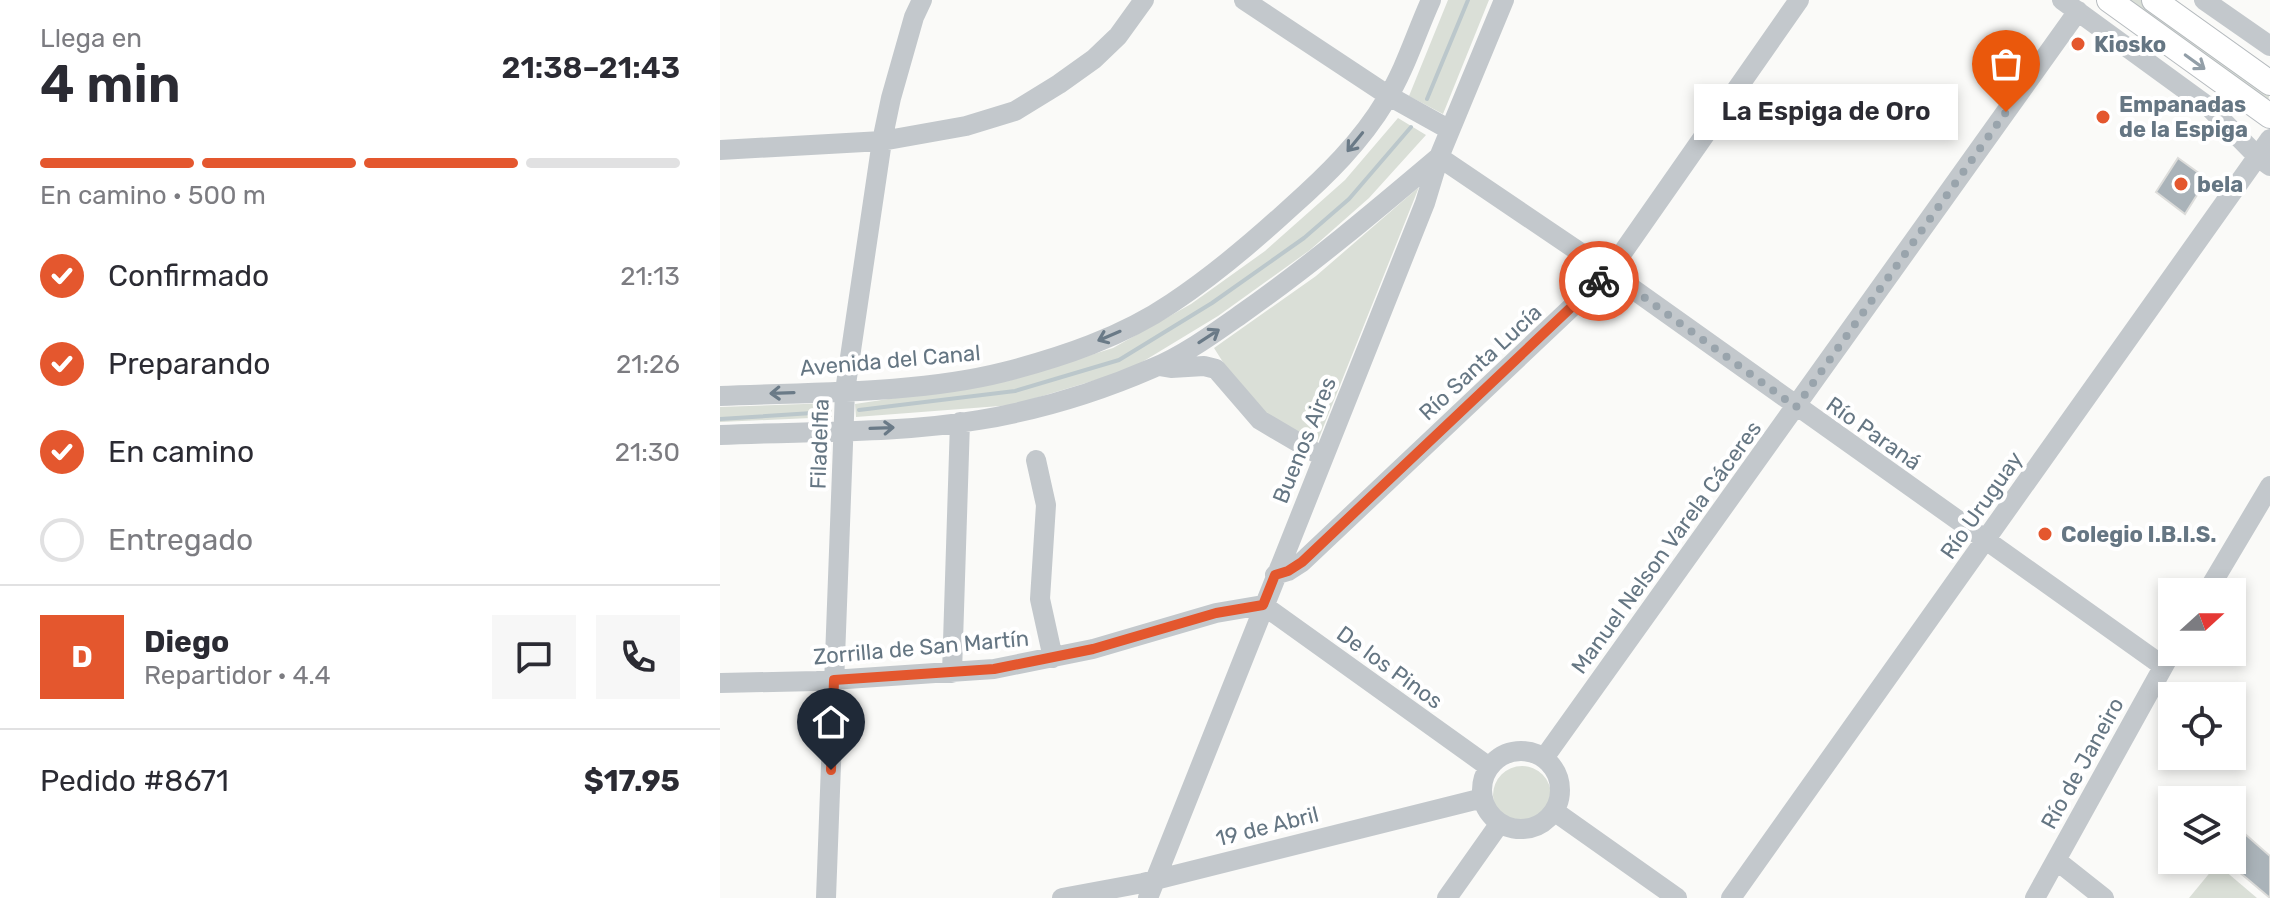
<!DOCTYPE html>
<html lang="es">
<head>
<meta charset="utf-8">
<style>
  body { margin:0; font-family:Rubik,sans-serif; background:#f7f7f7; color:#2b2b33; height:100vh; display:flex; flex-direction:column; font-size:30px; white-space:nowrap }
  * { box-sizing:border-box; margin:0 }
  p { font-size:26px; color:#7c7c81 }
  .icon { flex:none; width:44px; height:44px; fill:none; stroke:currentColor; stroke-width:2; stroke-linecap:round; stroke-linejoin:round }
  .map { position:relative; flex:1; overflow:hidden }
  .drawer { display:flex; flex-direction:column; background:#fff; width:720px }
  .drawer>* { flex:none }
  .needle { width:52px; rotate:69deg }
  .tools { position:absolute; left:1438px; top:578px; display:grid; gap:16px }
  .tools a { display:grid; place-items:center; width:88px; height:88px; border-radius:0px; background:#fff; box-shadow:0 4px 12px #0003; font-size:40px }
  .pin { position:absolute; display:grid; place-items:center; width:68px; height:68px; color:#fff; margin:-82px -34px; border-radius:50% 50% 50% 0; rotate:-45deg; box-shadow:0 0 8px #0007 }
  .pin .icon { rotate:45deg }
  .courier { position:absolute; display:grid; place-items:center; width:80px; height:80px; margin:-40px; border:6px solid #e4572e; border-radius:50%; background:#fff; color:#222; box-shadow:0 2px 10px #0007 }
  .bubble { position:absolute; height:56px; border-radius:0px; background:#fff; box-shadow:0 4px 12px #0003; font-size:26px; font-weight:600; line-height:56px; text-align:center }
  .overview em { font-style:normal; font-weight:600 }
  .overview div { display:flex; flex-direction:column-reverse }
  .overview { display:flex; align-items:center; justify-content:space-between; height:136px; padding:0 40px }
  h1 { font-size:52px; font-weight:600; line-height:60px }
  .bar { display:grid; grid-template-columns:repeat(4,1fr); gap:12px 8px; align-content:center; height:96px; padding:0 40px }
  .bar i { height:10px; border-radius:6px; background:#e1e1e2 }
  .bar .on { background:#e4572e }
  .bar p { grid-column:span 4 }
  .line { display:flex; align-items:center; gap:20px; padding:0 40px; border-top:2px solid #e1e1e2 }
  .line div { flex:1 }
  .round { display:grid; place-items:center; flex:none; width:84px; height:84px; border-radius:0px; background:#f7f7f7 }
  ol { padding:0 40px; list-style:none }
  li { display:flex; align-items:center; gap:24px; height:88px }
  li p { margin-inline-start:auto }
  li .icon { padding:8px; border-radius:50%; background:#e4572e; color:#fff; stroke-width:4 }
  li:last-child { color:#7c7c81 }
  li i { width:44px; height:44px; border:4px solid #e1e1e2; border-radius:50% }
  main { display:flex; flex:1; min-height:0 }
  .map>svg:first-child { display:block }
  .green { fill:#dadfd7 }
  .lines { fill:none; stroke-linecap:round; stroke-linejoin:round }
  .stream { stroke:#bbc7cb; stroke-width:4 }
  .building { fill:#aab3b9; stroke:#dcdcda; stroke-width:2 }
  .major-casing { stroke:#b5babe; stroke-width:26 }
  .minor { stroke:#c3c8cc; stroke-width:20 }
  .major { stroke:#fff; stroke-width:24 }
  .oneway { stroke:#939fa8 }
  .oneway2 { stroke:#6a7a87 }
  .done { stroke:#99a4ac; stroke-width:8; stroke-dasharray:0 14.4 }
  .route { stroke:#e4572e; stroke-width:10 }
  .poi-dot { fill:#e4572e; stroke:#fff; stroke-width:3 }
  .labels { text-anchor:middle; stroke-width:8; stroke-linejoin:round; paint-order:stroke }
  .poi-label { font-size:22px; font-weight:bold; fill:#657683; stroke:#fff; text-anchor:start }
  .street-label { font-size:22px; fill:#657683; stroke:#fff }
</style>
</head>
<body>
<main>
<section class="drawer">
<div class="overview"><div><h1>4 min</h1><p>Llega en</p></div><em>21:38–21:43</em></div>
<div class="bar"><i class="on"></i><i class="on"></i><i class="on"></i><i></i><p>En camino · 500 m</p></div>
<ol>
<li><svg class="icon" aria-label="check" viewBox="0 0 24 24"><path d="M5 12l5 5 9-10"/></svg>Confirmado<p>21:13</p></li>
<li><svg class="icon" aria-label="check" viewBox="0 0 24 24"><path d="M5 12l5 5 9-10"/></svg>Preparando<p>21:26</p></li>
<li><svg class="icon" aria-label="check" viewBox="0 0 24 24"><path d="M5 12l5 5 9-10"/></svg>En camino<p>21:30</p></li>
<li><i></i>Entregado</li>
</ol>
<div class="line" style="height:144px"><b class="round" style="background:#e4572e;color:#fff">D</b><div><b>Diego</b><p>Repartidor · 4.4</p></div><a class="round"><svg class="icon" aria-label="chat" viewBox="0 0 24 24"><path d="M4 5h16v11H9l-5 4z"/></svg></a><a class="round"><svg class="icon" aria-label="phone" viewBox="0 0 24 24"><path d="M5 4h4l2 5-3 2q2 4 5 5l2-3 5 2v4C11 20 4 13 5 4z"/></svg></a></div>
<div class="line" style="height:104px"><div>Pedido #8671</div><b>$17.95</b></div>
</section>
<div class="map">
<svg width="1550" height="898" viewBox="0 0 1550 898">
  <rect width="100%" height="100%" fill="#fafaf8"/>
  <!-- green -->
  <path class="green" d="M728 0H769L723 114 689 96Z
    M1405 0H1424L1550 90 1548 102Z
    M678 118 706 135 649 198 590 250 498 316 409 370 293 405 136 417 135 404 288 381 393 348 471 304 545 251 625 180Z
    M699 187 595 448 536 414 494 348 596 276Z
    M112 403V417L0 422V407Z
    M773 795a29 29 0 1 1 58 0a29 29 0 1 1-58 0Z
    M1497 864 1537 898H1469Z"/>
  <g class="lines">
    <!-- stream -->
    <path class="stream" d="M707 99 748 0
      M139 410 295 391 399 360 492 303 584 238 629 199 691 127
      M0 419 108 412"/>
  </g>
  <!-- building -->
  <path class="building" d="M1458 158 1487 179 1465 214 1436 192Z
    M1525 834 1550 856V898L1512 866V839L1517 844Z"/>
  <g class="lines">
    <defs>
      <path id="major" d="M1389 0 1550 116
        M1434 0 1550 83"/>
    </defs>
    <!-- major casing -->
    <use href="#major" class="major-casing"/>
    <!-- minor -->
    <path class="minor" d="M524 0 669 96 730 130
      M1342 0 1489 107 1539 158 1550 166
      M1484 0 1550 46
      M0 150 162 141 246 126 295 111 339 84 374 59 398 36 424 0
      M719 157 889 272 1443 666
      M439 366 451 368 484 366 496 369 540 420 603 457
      M0 396C90 392 197 394 284 372 342 357 402 337 452 303 494 275 533 242 570 208 606 176 641 142 666 100 685 70 696 33 711 0
      M0 435C84 431 177 434 259 420 319 410 378 392 433 368 464 355 493 334 520 315 590 266 654 212 719 157
      M316 460 326 505 320 599 333 658
      M555 575 568 571 582 562 889 272 1079 0
      M1487 592 1550 486
      M232 673 240 422
      M0 683 97 681 274 669 373 649 496 613 543 605 769 767
      M762 790a39 39 0 1 1 78 0a39 39 0 1 1-78 0Z
      M824 758 1358 11
      M834 811 957 898
      M1336 860 1384 898
      M106 898 125 391 162 141 171 98 194 17 202 0
      M342 898 423 883 763 798
      M428 898 705 203 719 157 784 0
      M727 898 780 823
      M1011 898 1550 139
      M1315 898 1452 651"/>
    <!-- major -->
    <use href="#major" class="major"/>
  </g>
  <!-- one-way arrows -->
  <defs><path id="oneway-shaft" d="M-6 0H5M1.5-3L5.5 0L1.5 3" fill="none" stroke-width="1.6" stroke-linecap="round" stroke-linejoin="round" transform="scale(2)"/></defs>
  <use class="oneway" href="#oneway-shaft" transform="translate(1475 62) rotate(36)"/>
  <g class="oneway2">
    <use href="#oneway-shaft" transform="translate(635 142) rotate(129)"/>
    <use href="#oneway-shaft" transform="translate(389 336) rotate(157)"/>
    <use href="#oneway-shaft" transform="translate(489 336) rotate(-33)"/>
    <use href="#oneway-shaft" transform="translate(62 393) rotate(178)"/>
    <use href="#oneway-shaft" transform="translate(162 428) rotate(-2)"/>
  </g>
  <g class="lines">
    <!-- done -->
    <path class="done" d="M879 281 889 272 1076 407 1286 112"/>
    <!-- route -->
    <path class="route" d="M111 770 114 680 274 669 373 649 496 613 543 605 555 575 568 571 582 562 879 281"/>
  </g>
  <!-- markers -->
  <g class="poi-dot">
    <circle cx="1358" cy="44" r="8"/>
    <circle cx="1383" cy="117" r="8"/>
    <circle cx="1461" cy="184" r="8"/>
    <circle cx="1325" cy="534" r="8"/>
  </g>
  <g class="labels">
    <!-- poi labels -->
    <g class="poi-label">
      <text x="1374" y="52">Kiosko</text>
      <text x="1399" y="112">Empanadas<tspan x="1399" dy="25">de la Espiga</tspan></text>
      <text x="1477" y="192">bela</text>
      <text x="1341" y="542">Colegio I.B.I.S.</text>
    </g>
    <!-- street labels -->
    <g class="street-label">
      <text transform="translate(170 360) rotate(-5)" y="8">Avenida del Canal</text>
      <text transform="translate(760 362) rotate(-43)" y="8">Río Santa Lucía</text>
      <text transform="translate(1154 433) rotate(35)" y="8">Río Paraná</text>
      <text transform="translate(584 440) rotate(-68)" y="8">Buenos Aires</text>
      <text transform="translate(99 444) rotate(-88)" y="8">Filadelfia</text>
      <text transform="translate(1261 505) rotate(-55)" y="8">Río Uruguay</text>
      <text transform="translate(946 547) rotate(-54)" y="8">Manuel Nelson Varela Cáceres</text>
      <text transform="translate(201 647) rotate(-5)" y="8">Zorrilla de San Martín</text>
      <text transform="translate(670 667) rotate(36)" y="8">De los Pinos</text>
      <text transform="translate(1362 763) rotate(-61)" y="8">Río de Janeiro</text>
      <text transform="translate(547 826) rotate(-14)" y="8">19 de Abril</text>
    </g>
  </g>
</svg>
<div class="tools">
<a><svg class="needle" viewBox="-14 -14 28 28"><path d="M0-13l5 13h-10z" fill="#e53935"/><path d="M0 13l5-13h-10z" fill="#7c7c81"/></svg></a>
<a><svg class="icon" aria-label="locate" viewBox="0 0 24 24"><circle cx="12" cy="12" r="6"/><path d="M12 2v4M12 18v4M2 12h4M18 12h4"/></svg></a>
<a><svg class="icon" aria-label="layers" viewBox="0 0 24 24"><path d="M12 4l9 5-9 5-9-5zM3 14l9 5 9-5"/></svg></a>
</div>
<div class="pin" style="left:1286px;top:112px;background:#ea580c"><svg class="icon" aria-label="bag" viewBox="0 0 24 24"><path d="M5 8h14l-1 12H6zM9 8a3 3 0 0 1 6 0"/></svg></div>
<div class="pin" style="left:111px;top:770px;background:#1f2937"><svg class="icon" aria-label="home" viewBox="0 0 24 24"><path d="M3 11l9-7 9 7M6 9v11h12V9"/></svg></div>
<div class="courier" style="left:879px;top:281px"><svg class="icon" aria-label="bike" viewBox="0 0 24 24"><circle cx="6" cy="16" r="4"/><circle cx="18" cy="16" r="4"/><path d="M6 16l4-8h5l3 8M10 8l3 8H6M13 5h3"/></svg></div>
<div class="bubble" style="left:974px;top:84px;width:264px">La Espiga de Oro</div>
</div>
</main>
</body>
</html>
